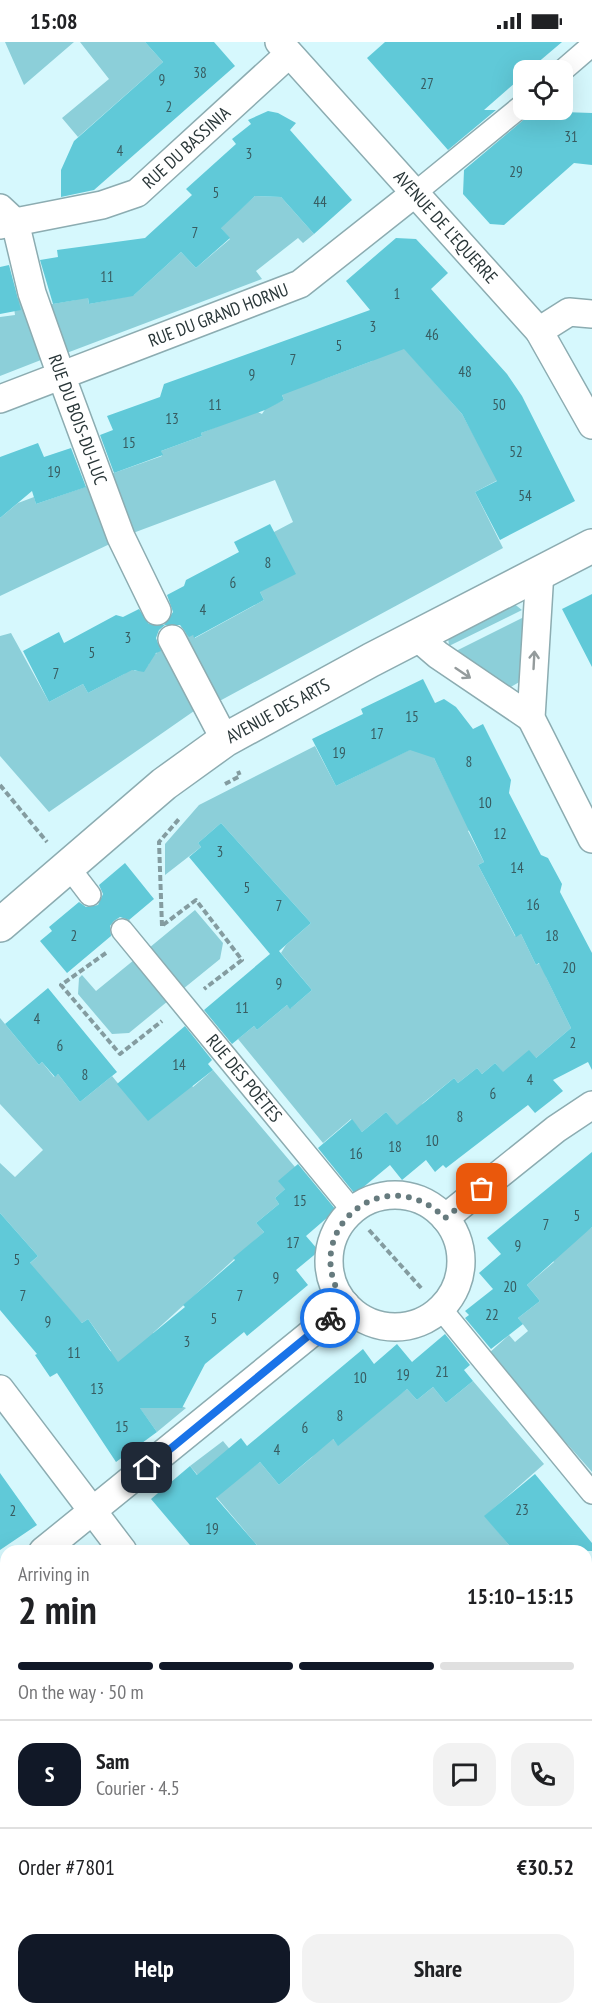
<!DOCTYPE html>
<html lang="en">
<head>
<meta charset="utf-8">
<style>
  body { margin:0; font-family:"PT Sans Narrow",sans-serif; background:#f2f2f2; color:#202124; height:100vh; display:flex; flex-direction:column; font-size:22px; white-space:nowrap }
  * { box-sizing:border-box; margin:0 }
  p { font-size:20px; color:#757577 }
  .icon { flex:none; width:33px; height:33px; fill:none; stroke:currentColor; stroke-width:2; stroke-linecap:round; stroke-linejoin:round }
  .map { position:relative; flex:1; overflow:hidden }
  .sheet { position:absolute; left:0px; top:1503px; width:592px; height:470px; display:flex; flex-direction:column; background:#fff; border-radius:18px 18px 0 0; box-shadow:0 6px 24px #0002 }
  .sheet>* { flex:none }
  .buttons { position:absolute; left:513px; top:18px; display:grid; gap:12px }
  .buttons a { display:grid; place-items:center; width:60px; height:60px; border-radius:12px; background:#fff; box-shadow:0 6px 24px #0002; font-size:30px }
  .pin { position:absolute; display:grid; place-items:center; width:51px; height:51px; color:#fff; margin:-26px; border-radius:12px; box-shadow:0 3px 9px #0006 }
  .courier { position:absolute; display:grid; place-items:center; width:60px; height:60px; margin:-30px; border:4px solid #1a73e8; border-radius:50%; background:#fff; color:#222; box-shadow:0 2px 8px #0007 }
  .headline em { font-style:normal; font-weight:700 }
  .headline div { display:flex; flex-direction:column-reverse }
  .headline { display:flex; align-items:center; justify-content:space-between; height:102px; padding:0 18px }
  h1 { font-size:39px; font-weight:700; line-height:45px }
  .bar { display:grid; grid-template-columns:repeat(4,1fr); gap:9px 6px; align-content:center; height:72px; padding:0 18px }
  .bar i { height:8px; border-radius:4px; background:#e0e0e0 }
  .bar .current { background:#111827 }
  .bar p { grid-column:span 4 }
  .line { display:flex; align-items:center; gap:15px; padding:0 18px; border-top:2px solid #e0e0e0 }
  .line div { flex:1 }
  .round { display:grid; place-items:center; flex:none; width:63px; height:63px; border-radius:18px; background:#f2f2f2 }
  .button { display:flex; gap:12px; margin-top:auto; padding:12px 18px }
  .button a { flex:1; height:69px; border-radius:18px; background:#111827; color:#fff; font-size:24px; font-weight:700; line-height:69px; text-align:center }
  .button a+a { background:#f2f2f2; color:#202124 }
  .status { display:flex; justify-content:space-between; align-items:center; height:42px; padding:0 30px; background:#fff; direction:ltr }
  .status svg { height:16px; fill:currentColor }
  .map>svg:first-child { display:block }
  .green { fill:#8ccfd9 }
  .building { fill:#60c9d8 }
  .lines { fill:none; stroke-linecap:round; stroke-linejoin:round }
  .pedestrian-casing { stroke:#8cacb1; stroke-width:24 }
  .minor-casing { stroke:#8cacb1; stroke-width:30 }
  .tertiary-casing { stroke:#8cacb1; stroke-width:36 }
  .path { stroke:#849ca0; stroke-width:4; stroke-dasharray:6 3; stroke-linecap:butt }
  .pedestrian { stroke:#fff; stroke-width:21 }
  .minor { stroke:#fff; stroke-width:27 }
  .tertiary { stroke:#fff; stroke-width:33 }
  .oneway { stroke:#949b9c }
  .done { stroke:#667b7e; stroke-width:6; stroke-dasharray:0 10.8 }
  .route { stroke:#1a73e8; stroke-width:8 }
  .labels { text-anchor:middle; stroke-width:5; stroke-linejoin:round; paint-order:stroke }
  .number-label { font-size:15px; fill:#385c61 }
  .street-label { font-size:18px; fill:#2a3739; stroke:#fefefe }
</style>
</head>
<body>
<div class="status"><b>15:08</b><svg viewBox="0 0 49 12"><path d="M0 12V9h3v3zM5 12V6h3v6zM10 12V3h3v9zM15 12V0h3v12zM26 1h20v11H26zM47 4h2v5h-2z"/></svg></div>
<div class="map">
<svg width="592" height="1972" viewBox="0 0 592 1972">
  <rect width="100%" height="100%" fill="#d6f8fd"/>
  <!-- green -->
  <path class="green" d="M5 0H74L24 43Z
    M80 0H145L163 20 78 95 62 76 109 37Z
    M255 154 281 155 314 192 303 201 298 196 256 229 262 237 64 312 47 263 75 258 85 241 89 262 134 253 181 210 196 226 230 197 220 185Z
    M26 255 46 316 0 334V275L15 273 13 258Z
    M396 297 462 372 498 438 475 450 503 506 214 662 179 594 190 588 195 596 264 558 260 550 274 490 293 480 275 438 133 491 111 432 162 414 161 409 202 394 201 391 256 369 262 372 266 366 284 358 279 345 324 337 372 319Z
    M88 444 114 500 0 554V476L18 461 34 455 36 462Z
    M513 561 522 568 449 604 448 595Z
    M526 574 521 639 509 646 452 611Z
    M11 591 49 660 83 642 88 651 124 632 130 625 135 629H142L149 622V615L157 611 154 606 161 602 194 669 49 770 0 714V594Z
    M315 704 336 744 415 705 431 710 463 774 474 786 468 789 484 820 478 823 515 894 521 892 536 923 543 920 546 935 571 986 536 1016 504 1032 495 1021 482 1032 477 1026 458 1041 454 1036 423 1061 403 1091 386 1070 362 1090 351 1077 323 1101 238 997 254 984 257 988 287 963 291 966 312 948 281 911 286 903 311 881 221 781 198 801 201 805 165 833V802L199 763Z
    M195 868 223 901 220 917 183 947 149 906Z
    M134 918 168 959 129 991 112 992 78 952 79 936 82 933 96 949Z
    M0 976 39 1023 42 1020 54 1035 58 1032 80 1060 112 1034 148 1078 187 1038 193 1045 213 1028 295 1125 285 1147 275 1156 279 1162 256 1181 264 1190 153 1291 176 1318 179 1363 186 1366 157 1390 103 1315 111 1309 88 1277 82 1281 28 1223 38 1214 0 1171V1121L15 1135 43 1108 0 1062Z
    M592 1185V1430L488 1312 509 1293 515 1300 528 1289 518 1276 540 1259 527 1243 554 1220 550 1215Z
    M473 1339 544 1422 485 1474 514 1509H262L190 1424 223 1399 248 1429 260 1420 279 1443 311 1416 330 1394 338 1403 393 1344 400 1352 407 1347 417 1358 433 1345 446 1361Z
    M6 1653V1896L0 1889V1662L3 1660 1 1658Z
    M592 1831V1972H388V1966H586V1836Z"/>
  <!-- building -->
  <path class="building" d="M145 0H214L235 24 94 148 61 155V128L74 99 163 20Z
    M385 0H562L529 28H524V33L484 68H496L448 108 367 16Z
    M268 69 278 71 296 81 290 88 352 158 314 192 281 155 255 154 221 186 230 196 196 226 181 210 133 254 89 262 88 256 53 262 40 218 58 215 57 208 145 196 192 153 186 147 236 102 232 97 251 82 248 78Z
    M534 69 592 71V123L574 121 504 183 490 182 463 152 464 128Z
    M396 196 416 197 448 231 431 247 507 332 522 354 575 459 500 498 475 450 497 439 462 372 404 307 282 353 284 358 265 368 201 391 202 394 161 409 163 413 114 431 100 393 113 388 107 374 160 355 164 342 370 268 346 239Z
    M9 223 21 268 0 272V225Z
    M38 401 44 415 71 406 86 445 36 462 32 449 0 476V415Z
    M270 482 296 532 260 550 264 558 194 596 193 593 189 595 180 583H165L159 588 156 596 161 609 156 611 144 630 132 628 88 651 83 642 49 660 23 609 59 590 64 601 116 573 123 575 139 567 149 582 164 583 173 570 167 553 184 544 186 538 239 510 234 500Z
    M592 552V625L562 567Z
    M423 637 435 661 444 657 456 665 473 687 483 682 511 738 509 751 541 813 548 816 562 842 560 850 592 911V1028L588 1020 553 1038 563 1049 535 1071 528 1063 446 1126 443 1123 435 1130 426 1118 402 1138 390 1123 355 1152 318 1106 352 1077 362 1090 386 1070 397 1083 454 1036 458 1041 477 1026 482 1032 495 1021 503 1030 529 1008 536 1016 571 986 539 921 536 923 521 892 516 895 478 823 484 820 434 716 410 708 336 744 312 697 363 672 361 667Z
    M221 781 311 881 279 909 312 948 290 967 287 963 257 988 254 984 232 1002 204 968 270 912 189 815 201 805 198 801Z
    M125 821 154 857 129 878 120 875 114 879 110 884 111 894 67 931 40 899 52 889 49 885 79 860 86 865 98 863 103 852 99 843Z
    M48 946 117 1030 80 1060 58 1032 55 1035 42 1020 39 1023 5 982Z
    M185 984 212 1018 208 1022 213 1028 148 1079 117 1042Z
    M592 1110V1185L527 1243 540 1259 518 1276 523 1282 491 1307 465 1276 469 1273 465 1269 493 1247 479 1231 501 1212 487 1196Z
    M298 1122 336 1168 306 1194 319 1209 296 1228 308 1243 247 1294 244 1290 205 1322 182 1366H140L157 1390 116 1420 57 1331 50 1335 35 1313 37 1312 0 1268V1171L38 1214 30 1221 82 1281 88 1277 118 1320 185 1265 183 1263 235 1218 233 1216 264 1190 256 1181 279 1162 275 1156 285 1147 278 1139Z
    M445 1292 470 1323 464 1328 473 1339 446 1361 433 1345 417 1358 407 1347 338 1404 333 1397 279 1443 260 1420 216 1456 262 1509H195L151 1457 190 1424 197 1433 241 1396 247 1404 363 1307 374 1322 397 1302 412 1320Z
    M0 1431 37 1483 0 1508Z
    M535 1432 592 1501V1509H514L484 1474Z"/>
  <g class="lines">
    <defs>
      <g id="pedestrian">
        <path d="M562 29 592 3"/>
        <path d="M415 151 524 62"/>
        <path d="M67 823 90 853"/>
        <path id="s1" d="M122 888 353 1169"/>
        <path d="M441 1267 592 1451"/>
      </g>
      <g id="minor">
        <path id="s2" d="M279 0 539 289 592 383"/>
        <path id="s3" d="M0 166 15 180 32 251 61 333 121 495 157 569"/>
        <path id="s4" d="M0 183 102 163 137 151 289 12"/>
        <path d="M539 289 569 270 592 272"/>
        <path id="s5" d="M0 357 300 242 415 151"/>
        <path d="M540 529 531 676 592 797"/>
        <path d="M417 595 438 613 531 676"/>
        <path d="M172 597 225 698"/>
        <circle cx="395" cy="1219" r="66"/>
        <path d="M445 1176 556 1087 592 1063"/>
        <path d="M0 1347 123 1509"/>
        <path d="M43 1509 346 1263"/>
        <path d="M0 1542 6 1538"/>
        <path d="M586 1678 592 1673"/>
        <path d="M278 1972V1966"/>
      </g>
      <g id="tertiary">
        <path id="s6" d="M0 883 164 742 225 698 371 618 592 504"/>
      </g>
    </defs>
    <!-- pedestrian casing -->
    <use href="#pedestrian" class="pedestrian-casing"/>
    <!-- minor casing -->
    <use href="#minor" class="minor-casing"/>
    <!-- tertiary casing -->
    <use href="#tertiary" class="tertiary-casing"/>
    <!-- path -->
    <path class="path" d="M225 742 240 734 238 729
      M0 743 47 800
      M163 883 196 858 242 918 204 947
      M162 884 159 800 179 777
      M106 911 61 943 120 1012 162 979
      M369 1188 422 1247"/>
    <!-- pedestrian -->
    <use href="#pedestrian" class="pedestrian"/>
    <!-- minor -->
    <use href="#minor" class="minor"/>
    <!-- tertiary -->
    <use href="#tertiary" class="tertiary"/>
  </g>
  <!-- one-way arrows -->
  <defs><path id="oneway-shaft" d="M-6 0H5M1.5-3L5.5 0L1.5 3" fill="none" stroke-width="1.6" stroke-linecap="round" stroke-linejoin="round" transform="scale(1.5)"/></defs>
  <g class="oneway">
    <use href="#oneway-shaft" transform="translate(534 618) rotate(-87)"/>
    <use href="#oneway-shaft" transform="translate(463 631) rotate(34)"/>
  </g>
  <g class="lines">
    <!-- done -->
    <path class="done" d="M330 1276 346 1263C294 1191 384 1115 445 1176L482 1147"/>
    <!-- route -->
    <path class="route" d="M147 1426 330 1276"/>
  </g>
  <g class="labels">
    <!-- number labels -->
    <g class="number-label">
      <text x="200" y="36">38</text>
      <text x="162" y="43">9</text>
      <text x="427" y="47">27</text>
      <text x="169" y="70">2</text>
      <text x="571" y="100">31</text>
      <text x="120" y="114">4</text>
      <text x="249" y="117">3</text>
      <text x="516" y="135">29</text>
      <text x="216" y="156">5</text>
      <text x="320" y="165">44</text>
      <text x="195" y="196">7</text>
      <text x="107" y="240">11</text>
      <text x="397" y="257">1</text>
      <text x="373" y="290">3</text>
      <text x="432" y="298">46</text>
      <text x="339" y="309">5</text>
      <text x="293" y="323">7</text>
      <text x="465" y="335">48</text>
      <text x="252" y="338">9</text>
      <text x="215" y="368">11</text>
      <text x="499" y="368">50</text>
      <text x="172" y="382">13</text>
      <text x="129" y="406">15</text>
      <text x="516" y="415">52</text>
      <text x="54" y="435">19</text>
      <text x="525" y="459">54</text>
      <text x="268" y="526">8</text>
      <text x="233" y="546">6</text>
      <text x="203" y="573">4</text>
      <text x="128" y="601">3</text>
      <text x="92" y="616">5</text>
      <text x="56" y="637">7</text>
      <text x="412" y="680">15</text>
      <text x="377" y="697">17</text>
      <text x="339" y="716">19</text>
      <text x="469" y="725">8</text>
      <text x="485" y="766">10</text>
      <text x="500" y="797">12</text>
      <text x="220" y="815">3</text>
      <text x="517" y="831">14</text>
      <text x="247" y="851">5</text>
      <text x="533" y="868">16</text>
      <text x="279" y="869">7</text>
      <text x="74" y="899">2</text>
      <text x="552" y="899">18</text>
      <text x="569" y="931">20</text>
      <text x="279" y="947">9</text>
      <text x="242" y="971">11</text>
      <text x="37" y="982">4</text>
      <text x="573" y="1006">2</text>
      <text x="60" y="1009">6</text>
      <text x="179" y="1028">14</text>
      <text x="85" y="1038">8</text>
      <text x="530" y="1043">4</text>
      <text x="493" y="1057">6</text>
      <text x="460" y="1080">8</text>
      <text x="432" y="1104">10</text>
      <text x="395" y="1110">18</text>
      <text x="356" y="1117">16</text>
      <text x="300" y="1164">15</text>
      <text x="577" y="1179">5</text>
      <text x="546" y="1188">7</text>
      <text x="293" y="1206">17</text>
      <text x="518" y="1209">9</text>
      <text x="17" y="1223">5</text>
      <text x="276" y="1241">9</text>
      <text x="510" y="1250">20</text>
      <text x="23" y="1259">7</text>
      <text x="240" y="1259">7</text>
      <text x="492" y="1278">22</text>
      <text x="214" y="1282">5</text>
      <text x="48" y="1285">9</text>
      <text x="187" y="1305">3</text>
      <text x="74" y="1316">11</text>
      <text x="442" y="1335">21</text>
      <text x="403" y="1338">19</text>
      <text x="360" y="1341">10</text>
      <text x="97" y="1352">13</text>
      <text x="340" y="1379">8</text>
      <text x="122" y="1390">15</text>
      <text x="305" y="1391">6</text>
      <text x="277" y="1413">4</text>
      <text x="522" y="1473">23</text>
      <text x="13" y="1474">2</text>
      <text x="212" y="1492">19</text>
    </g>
    <!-- street labels -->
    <g class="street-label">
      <text dy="6" stroke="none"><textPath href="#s4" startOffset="208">RUE DU BASSINIA</textPath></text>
      <text dy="6" stroke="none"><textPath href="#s2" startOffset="249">AVENUE DE L'EQUERRE</textPath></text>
      <text dy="6" stroke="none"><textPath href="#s5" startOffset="234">RUE DU GRAND HORNU</textPath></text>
      <text dy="6" stroke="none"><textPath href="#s3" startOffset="228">RUE DU BOIS-DU-LUC</textPath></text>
      <text dy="6" stroke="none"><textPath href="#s6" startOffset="352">AVENUE DES ARTS</textPath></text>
      <text dy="6" stroke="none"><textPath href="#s1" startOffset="192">RUE DES POÈTES</textPath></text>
    </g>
  </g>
</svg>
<div class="buttons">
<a><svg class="icon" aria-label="locate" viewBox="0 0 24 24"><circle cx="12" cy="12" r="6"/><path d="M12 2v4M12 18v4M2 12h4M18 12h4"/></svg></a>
</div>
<div class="pin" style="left:482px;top:1147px;background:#ea580c"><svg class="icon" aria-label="bag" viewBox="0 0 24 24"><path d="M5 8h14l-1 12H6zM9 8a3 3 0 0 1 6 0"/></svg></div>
<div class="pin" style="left:147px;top:1426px;background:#1f2937"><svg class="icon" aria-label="home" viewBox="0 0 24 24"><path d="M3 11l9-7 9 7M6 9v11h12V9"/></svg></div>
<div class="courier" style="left:330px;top:1276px"><svg class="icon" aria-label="bike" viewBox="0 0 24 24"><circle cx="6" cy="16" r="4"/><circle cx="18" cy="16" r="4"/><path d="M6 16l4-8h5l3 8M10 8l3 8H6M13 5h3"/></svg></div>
<section class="sheet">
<div class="headline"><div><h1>2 min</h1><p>Arriving in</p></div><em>15:10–15:15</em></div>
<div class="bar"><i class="current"></i><i class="current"></i><i class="current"></i><i></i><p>On the way · 50 m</p></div>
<div class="line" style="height:108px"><b class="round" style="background:#111827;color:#fff">S</b><div><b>Sam</b><p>Courier · 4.5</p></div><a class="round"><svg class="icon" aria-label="chat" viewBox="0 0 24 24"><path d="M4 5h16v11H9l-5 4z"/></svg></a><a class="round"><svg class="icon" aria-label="phone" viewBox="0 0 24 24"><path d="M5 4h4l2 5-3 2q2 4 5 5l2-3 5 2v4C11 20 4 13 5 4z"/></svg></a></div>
<div class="line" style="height:78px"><div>Order #7801</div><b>€30.52</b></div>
<div class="button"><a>Help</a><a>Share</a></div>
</section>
</div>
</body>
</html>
